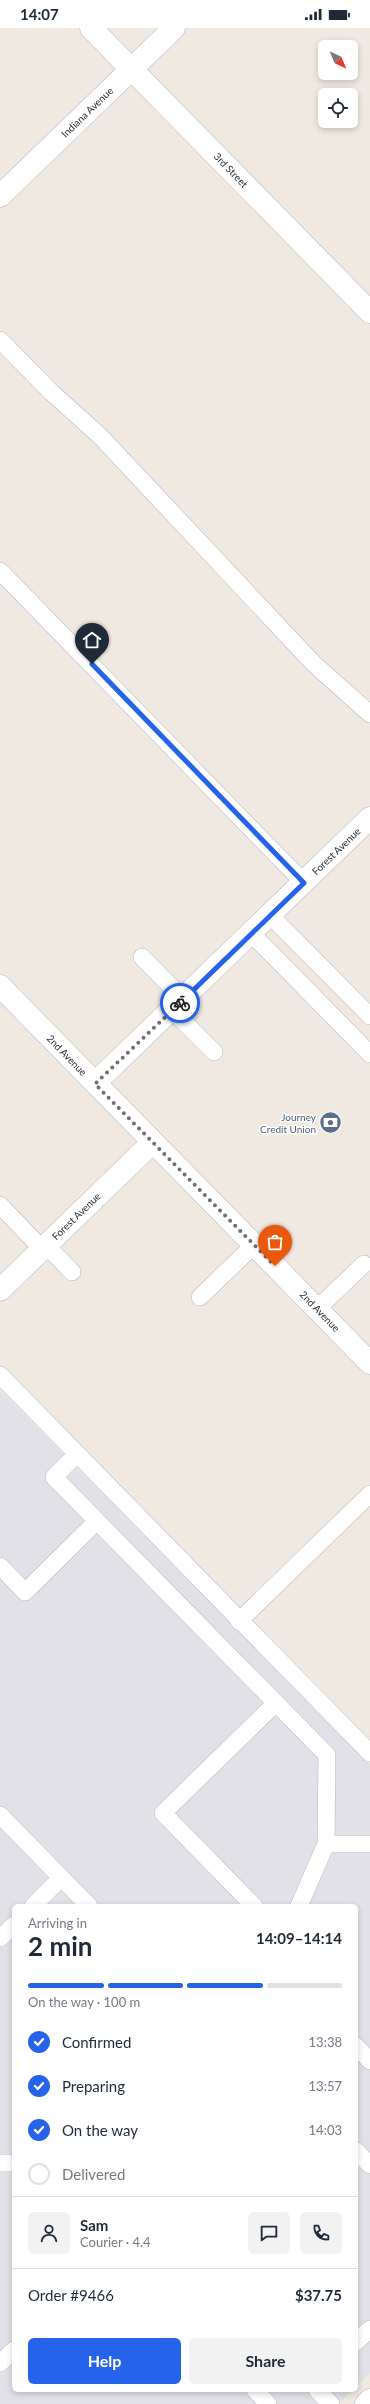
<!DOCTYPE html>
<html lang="en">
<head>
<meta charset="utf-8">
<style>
  body { margin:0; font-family:Lato,sans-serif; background:#f2f2f3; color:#1f2937; height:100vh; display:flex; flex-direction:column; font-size:15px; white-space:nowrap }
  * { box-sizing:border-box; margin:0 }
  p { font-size:13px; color:#747a83 }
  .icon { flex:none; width:22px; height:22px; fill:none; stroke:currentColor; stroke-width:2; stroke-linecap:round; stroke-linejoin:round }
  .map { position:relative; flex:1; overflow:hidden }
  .side { position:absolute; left:12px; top:1876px; width:346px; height:488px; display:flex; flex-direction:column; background:#fff; border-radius:6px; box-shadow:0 2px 6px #0003 }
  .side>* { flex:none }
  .needle { width:26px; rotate:136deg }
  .fabs { position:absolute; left:318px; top:12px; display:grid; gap:8px }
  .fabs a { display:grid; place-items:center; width:40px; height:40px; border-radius:6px; background:#fff; box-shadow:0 2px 6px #0003; font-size:20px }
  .pin { position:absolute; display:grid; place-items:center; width:34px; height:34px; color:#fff; margin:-41px -17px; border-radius:50% 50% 50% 0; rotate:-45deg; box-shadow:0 0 4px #0007 }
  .pin .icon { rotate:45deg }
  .courier { position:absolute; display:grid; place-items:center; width:40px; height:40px; margin:-20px; border:3px solid #2563eb; border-radius:50%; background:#fff; color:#222; box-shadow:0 1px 5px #0007 }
  .summary em { font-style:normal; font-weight:700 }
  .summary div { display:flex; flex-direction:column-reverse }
  .summary { display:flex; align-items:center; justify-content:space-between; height:68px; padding:0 16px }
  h1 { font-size:26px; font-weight:700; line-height:30px }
  .bar { display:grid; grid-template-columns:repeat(4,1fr); gap:6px 4px; align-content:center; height:48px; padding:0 16px }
  .bar i { height:5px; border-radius:3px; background:#e0e1e3 }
  .bar .on { background:#2563eb }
  .bar p { grid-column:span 4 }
  .line { display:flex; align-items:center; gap:10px; padding:0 16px; border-top:1px solid #e0e1e3 }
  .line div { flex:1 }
  .round { display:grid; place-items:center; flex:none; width:42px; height:42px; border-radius:6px; background:#f2f2f3 }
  ol { padding:0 16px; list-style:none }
  li { display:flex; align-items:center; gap:12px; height:44px }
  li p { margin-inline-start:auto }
  li .icon { padding:4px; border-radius:50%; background:#2563eb; color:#fff; stroke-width:4 }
  li:last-child { color:#747a83 }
  li i { width:22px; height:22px; border:2px solid #e0e1e3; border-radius:50% }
  .primary-button { display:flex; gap:8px; margin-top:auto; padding:8px 16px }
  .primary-button a { flex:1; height:46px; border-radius:6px; background:#2563eb; color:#fff; font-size:16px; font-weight:700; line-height:46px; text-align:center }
  .primary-button a+a { background:#f2f2f3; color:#1f2937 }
  .status { display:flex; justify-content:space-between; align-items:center; height:28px; padding:0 20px; background:#fff; direction:ltr }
  .status svg { height:11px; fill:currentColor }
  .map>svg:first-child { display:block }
  .industrial { fill:#e3e1e8 }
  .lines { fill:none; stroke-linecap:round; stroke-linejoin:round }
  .lane-casing { stroke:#b4b7c1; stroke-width:18 }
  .street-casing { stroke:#b4b7c1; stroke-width:23 }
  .secondary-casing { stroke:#b4b7c1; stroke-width:23 }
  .lane { stroke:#fff; stroke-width:17 }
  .street { stroke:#fff; stroke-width:22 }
  .secondary { stroke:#fff; stroke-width:22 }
  .done { stroke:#726f6d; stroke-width:4; stroke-dasharray:0 7.2 }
  .route { stroke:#2563eb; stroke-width:5 }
  .labels { text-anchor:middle; stroke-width:3; stroke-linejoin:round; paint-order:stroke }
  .street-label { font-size:10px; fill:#2e2e2e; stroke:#fff }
  .service-label { font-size:10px; fill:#4e5e75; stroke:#fff; text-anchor:end }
</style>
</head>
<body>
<div class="status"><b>14:07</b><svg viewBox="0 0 49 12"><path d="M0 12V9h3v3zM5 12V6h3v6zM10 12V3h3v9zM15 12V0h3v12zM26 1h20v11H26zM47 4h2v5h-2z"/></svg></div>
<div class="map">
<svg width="370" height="2376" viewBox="0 0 370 2376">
  <rect width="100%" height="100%" fill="#efe9e1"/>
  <!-- industrial -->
  <path class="industrial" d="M0 1362 370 1736V2345L356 2359V1878H14V2362H353L338 2376H0Z"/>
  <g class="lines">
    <defs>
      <path id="lane" d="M0 312 51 364 100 408 314 636 370 686
        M0 543 304 855
        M270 887 370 988
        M251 905 370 1026
        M142 929 183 971
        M172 982 214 1024
        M0 1177 42 1221
        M46 1217 72 1244
        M200 1269 254 1217
        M317 1281 364 1236
        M0 1347 370 1725
        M77 1426 54 1449 97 1493
        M0 1538 25 1564 97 1493 327 1727 326 1816 299 1878
        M239 1593 370 1466
        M0 1787 89 1878
        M326 1816H370
        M33 1878 61 1850
        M254 1878 163 1785 276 1675
        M0 1910 14 1897
        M356 2018 370 2033
        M356 2123 370 2137
        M0 2135H14
        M356 2314 370 2301
        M0 2335 14 2322
        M255 2362 268 2376
        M317 2362 331 2376"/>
      <path id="street" d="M91 0 370 284
        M0 168 174 0
        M0 1262 153 1114
        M366 2376 370 2372"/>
      <path id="secondary" d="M0 958 370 1335
        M95 1055 370 790"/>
    </defs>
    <!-- lane casing -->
    <use href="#lane" class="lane-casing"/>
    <!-- street casing -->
    <use href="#street" class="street-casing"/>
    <!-- secondary casing -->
    <use href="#secondary" class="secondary-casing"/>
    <!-- lane -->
    <use href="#lane" class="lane"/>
    <!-- street -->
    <use href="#street" class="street"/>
    <!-- secondary -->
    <use href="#secondary" class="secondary"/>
  </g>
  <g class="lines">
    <!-- done -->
    <path class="done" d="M180 975 95 1056 275 1238"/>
    <!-- route -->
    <path class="route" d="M92 636 304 855 180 975"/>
  </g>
  <!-- icons -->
  <defs>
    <symbol id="bank-disc" viewBox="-11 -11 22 22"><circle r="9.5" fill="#5c6f8a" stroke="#fff"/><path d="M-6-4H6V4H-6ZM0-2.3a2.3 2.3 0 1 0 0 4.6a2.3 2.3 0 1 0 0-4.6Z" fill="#fff"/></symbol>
  </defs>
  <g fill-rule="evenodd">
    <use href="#bank-disc" x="318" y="1082" width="25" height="25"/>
  </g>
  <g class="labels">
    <!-- street labels -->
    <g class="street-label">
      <text transform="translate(87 84) rotate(-44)" y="4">Indiana Avenue</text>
      <text transform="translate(231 142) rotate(46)" y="4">3rd Street</text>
      <text transform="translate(336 823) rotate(-44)" y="4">Forest Avenue</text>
      <text transform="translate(67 1027) rotate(46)" y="4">2nd Avenue</text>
      <text transform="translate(76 1188) rotate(-44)" y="4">Forest Avenue</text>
      <text transform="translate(320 1283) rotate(46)" y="4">2nd Avenue</text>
    </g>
    <!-- service labels -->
    <g class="service-label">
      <text x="316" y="1093">Journey<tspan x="316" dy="12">Credit Union</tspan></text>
    </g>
  </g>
</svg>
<div class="fabs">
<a><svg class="needle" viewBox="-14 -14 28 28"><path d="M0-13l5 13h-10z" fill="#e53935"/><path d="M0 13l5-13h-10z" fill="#747a83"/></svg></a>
<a><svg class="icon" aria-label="locate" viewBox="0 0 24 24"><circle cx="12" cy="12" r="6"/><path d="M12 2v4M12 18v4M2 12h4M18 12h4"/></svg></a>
</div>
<div class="pin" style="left:275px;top:1238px;background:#ea580c"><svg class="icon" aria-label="bag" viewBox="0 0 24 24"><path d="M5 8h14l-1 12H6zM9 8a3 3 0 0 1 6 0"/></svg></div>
<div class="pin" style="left:92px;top:636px;background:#1f2937"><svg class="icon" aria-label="home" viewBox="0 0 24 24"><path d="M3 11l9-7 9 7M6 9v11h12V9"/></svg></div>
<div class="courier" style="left:180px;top:975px"><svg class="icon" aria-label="bike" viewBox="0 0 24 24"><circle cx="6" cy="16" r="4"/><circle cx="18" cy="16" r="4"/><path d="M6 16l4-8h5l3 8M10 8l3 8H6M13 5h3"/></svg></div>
<section class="side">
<div class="summary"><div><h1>2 min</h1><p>Arriving in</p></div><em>14:09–14:14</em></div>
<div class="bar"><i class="on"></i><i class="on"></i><i class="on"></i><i></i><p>On the way · 100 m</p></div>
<ol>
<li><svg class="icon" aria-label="check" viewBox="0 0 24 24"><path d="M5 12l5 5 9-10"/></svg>Confirmed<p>13:38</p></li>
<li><svg class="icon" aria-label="check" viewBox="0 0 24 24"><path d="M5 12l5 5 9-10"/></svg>Preparing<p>13:57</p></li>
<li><svg class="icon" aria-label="check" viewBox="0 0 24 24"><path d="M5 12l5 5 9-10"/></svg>On the way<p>14:03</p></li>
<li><i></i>Delivered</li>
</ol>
<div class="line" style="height:72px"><a class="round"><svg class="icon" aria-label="person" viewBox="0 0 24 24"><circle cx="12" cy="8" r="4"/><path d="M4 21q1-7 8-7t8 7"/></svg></a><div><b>Sam</b><p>Courier · 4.4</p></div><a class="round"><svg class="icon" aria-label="chat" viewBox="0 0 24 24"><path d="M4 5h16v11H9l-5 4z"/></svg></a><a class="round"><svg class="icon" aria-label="phone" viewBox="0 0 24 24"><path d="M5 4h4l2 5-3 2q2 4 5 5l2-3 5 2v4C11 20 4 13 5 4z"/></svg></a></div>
<div class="line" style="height:52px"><div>Order #9466</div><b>$37.75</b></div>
<div class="primary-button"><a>Help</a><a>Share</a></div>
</section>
</div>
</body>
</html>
